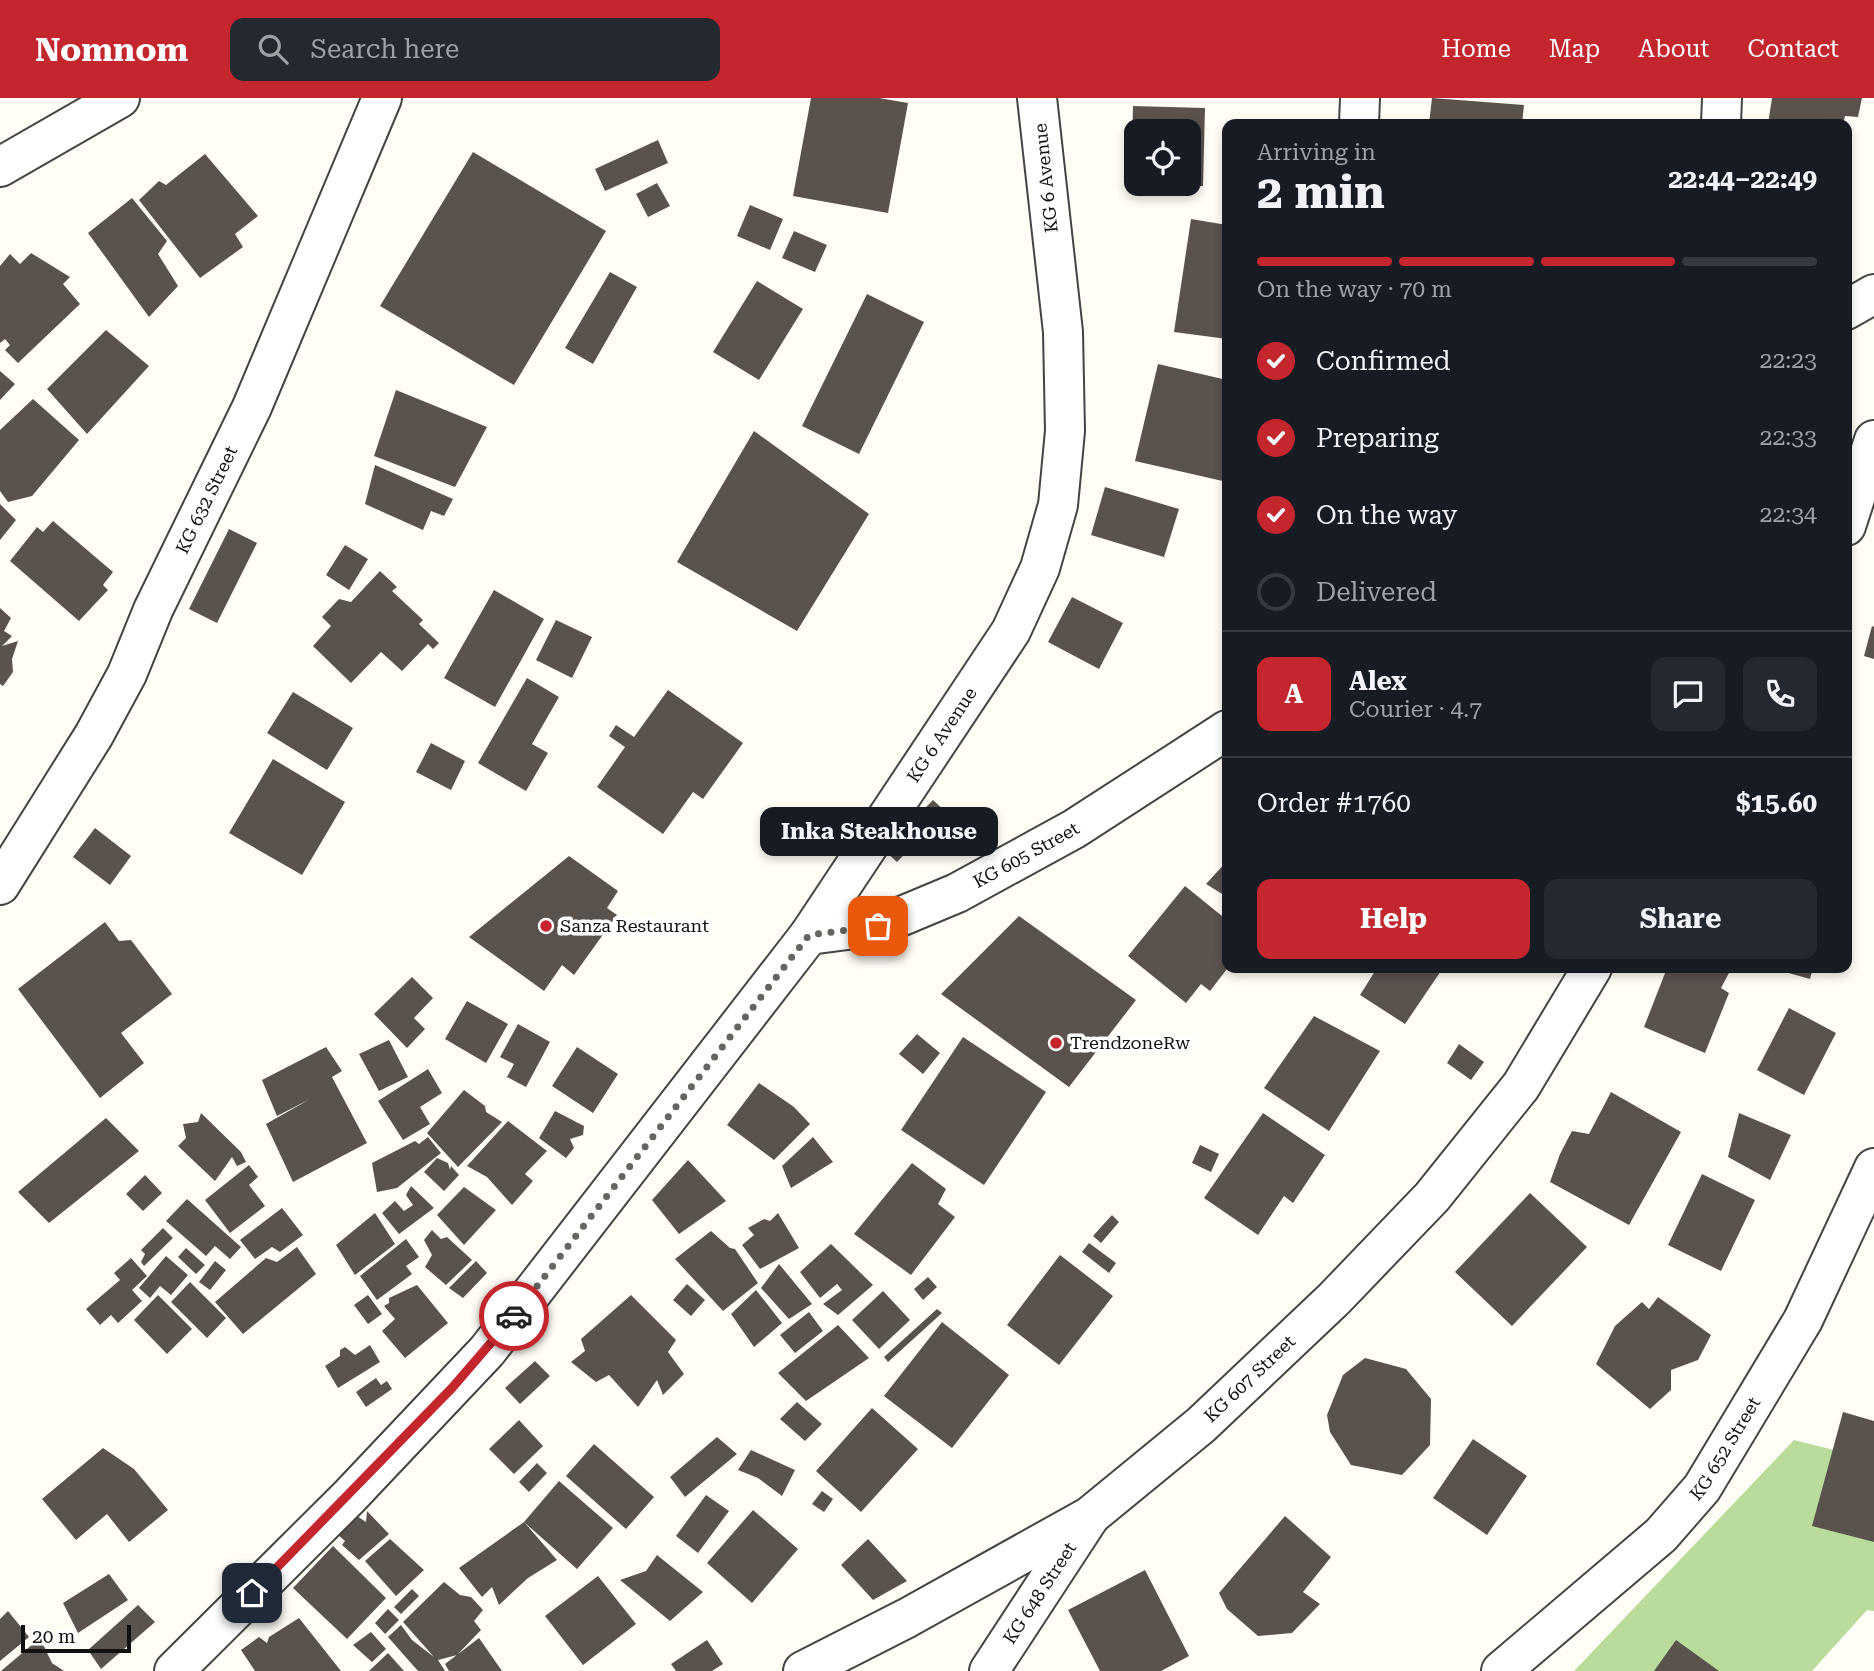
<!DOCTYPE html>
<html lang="en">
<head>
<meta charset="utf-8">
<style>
  body { margin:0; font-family:"Roboto Serif",serif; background:#242831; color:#f1f3f6; height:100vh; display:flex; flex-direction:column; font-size:26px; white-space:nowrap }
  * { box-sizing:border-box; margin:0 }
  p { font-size:23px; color:#9ea1a6 }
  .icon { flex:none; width:38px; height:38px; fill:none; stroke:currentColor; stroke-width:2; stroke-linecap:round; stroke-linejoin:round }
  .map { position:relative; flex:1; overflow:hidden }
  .panel { position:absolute; left:1222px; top:21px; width:630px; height:854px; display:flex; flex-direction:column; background:#171b24; border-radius:14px; box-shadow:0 4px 10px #0003 }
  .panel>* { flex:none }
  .buttons { position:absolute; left:1124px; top:21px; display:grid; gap:14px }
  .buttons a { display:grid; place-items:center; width:77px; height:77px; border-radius:14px; background:#171b24; box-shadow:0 4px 10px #0003; font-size:35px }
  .scale { position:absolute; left:21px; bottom:18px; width:110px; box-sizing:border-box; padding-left:7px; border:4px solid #111; border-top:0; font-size:19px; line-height:24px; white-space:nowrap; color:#111; -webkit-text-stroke:5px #fff; paint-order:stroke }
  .pin { position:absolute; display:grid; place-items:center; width:60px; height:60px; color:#fff; margin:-30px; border-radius:14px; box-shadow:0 4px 10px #0006 }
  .courier { position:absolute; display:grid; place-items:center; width:70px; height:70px; margin:-35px; border:5px solid #c4262e; border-radius:50%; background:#fff; color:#222; box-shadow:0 2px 9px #0007 }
  .bubble { position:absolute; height:49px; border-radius:14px; background:#171b24; box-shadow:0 4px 10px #0003; font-size:23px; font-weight:700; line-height:49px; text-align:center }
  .headline em { font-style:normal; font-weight:700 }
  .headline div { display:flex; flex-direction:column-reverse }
  .headline { display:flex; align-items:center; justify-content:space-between; height:119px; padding:0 35px }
  h1 { font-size:46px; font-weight:700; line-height:52px }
  .bar { display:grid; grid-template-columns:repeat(4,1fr); gap:10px 7px; align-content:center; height:84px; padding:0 35px }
  .bar i { height:9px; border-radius:5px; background:#363941 }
  .bar .selected { background:#c4262e }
  .bar p { grid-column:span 4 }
  .line { display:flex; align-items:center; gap:18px; padding:0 35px; border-top:2px solid #363941 }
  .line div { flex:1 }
  .round { display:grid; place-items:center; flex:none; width:74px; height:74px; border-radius:14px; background:#242831 }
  ol { padding:0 35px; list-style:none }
  li { display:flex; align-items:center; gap:21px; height:77px }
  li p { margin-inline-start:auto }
  li .icon { padding:7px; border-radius:50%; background:#c4262e; color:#fff; stroke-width:4 }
  li:last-child { color:#9ea1a6 }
  li i { width:38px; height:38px; border:4px solid #363941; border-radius:50% }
  .button { display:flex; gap:14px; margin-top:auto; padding:14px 35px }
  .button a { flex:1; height:80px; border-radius:14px; background:#c4262e; color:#fff; font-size:28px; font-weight:700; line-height:80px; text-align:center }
  .button a+a { background:#242831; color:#f1f3f6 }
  header { display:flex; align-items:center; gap:42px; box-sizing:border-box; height:98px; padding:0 35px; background:#c4262e; color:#fff }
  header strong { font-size:33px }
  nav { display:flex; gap:38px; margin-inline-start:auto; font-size:24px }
  .search { width:490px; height:63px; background:#242831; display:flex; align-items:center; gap:18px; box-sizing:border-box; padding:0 24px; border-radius:14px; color:#9ea1a6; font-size:26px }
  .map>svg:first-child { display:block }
  .forest { fill:#b9dc9c }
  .building { fill:#5a524d }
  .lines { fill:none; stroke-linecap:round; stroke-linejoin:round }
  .minor-casing { stroke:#444; stroke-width:42 }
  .minor { stroke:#fff; stroke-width:38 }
  .done { stroke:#646461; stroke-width:7; stroke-dasharray:0 12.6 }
  .route { stroke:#c4262e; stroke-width:9 }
  .poi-dot { fill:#c4262e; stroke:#fff; stroke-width:2.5 }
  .labels { text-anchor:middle; stroke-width:7; stroke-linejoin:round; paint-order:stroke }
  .street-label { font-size:18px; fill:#111; stroke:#fff }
  .poi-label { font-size:18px; fill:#111; stroke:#fff; text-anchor:start }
</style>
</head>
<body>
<header>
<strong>Nomnom</strong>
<div class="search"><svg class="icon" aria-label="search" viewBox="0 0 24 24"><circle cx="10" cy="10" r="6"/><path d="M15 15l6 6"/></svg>Search here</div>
<nav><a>Home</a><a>Map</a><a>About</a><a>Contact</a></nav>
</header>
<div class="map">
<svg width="1874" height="1573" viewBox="0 0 1874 1573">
  <rect width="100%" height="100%" fill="#fffdf5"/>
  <!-- forest -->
  <path class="forest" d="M1794 1342 1874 1362V1513L1867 1512 1812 1573H1574Z"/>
  <!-- building -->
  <path class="building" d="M811 0H879L908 5 888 115 793 98Z
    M1432 0 1524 7 1522 26H1429Z
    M1772 0H1862L1858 19 1845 18 1843 26H1768Z
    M1133 8 1205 10 1203 88H1188V33H1136V87H1131Z
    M658 42 668 65 605 93 595 71Z
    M473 54 606 133 514 287 380 208Z
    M205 56 258 118 235 136 243 149 200 180 139 102 159 83 166 87Z
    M657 85 670 108 648 119 636 96Z
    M132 100 167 143 158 156 178 188 149 219 88 135Z
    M750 107 783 121 770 152 737 138Z
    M1191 121 1227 127V241L1174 234Z
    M794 133 827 147 815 174 782 160Z
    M31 155 70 179 63 186 80 206 18 265 5 252 10 247 5 241 0 245V168L10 156 20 166Z
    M610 174 637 189 593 266 565 250Z
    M757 183 803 211 759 282 713 254Z
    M867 196 924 224 859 356 802 328Z
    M106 232 149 268 87 336 47 291Z
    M1158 266 1227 282V384L1135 363Z
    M0 273 15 286 0 302Z
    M396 292 487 329 455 389 374 358Z
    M33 301 79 342 32 398 8 404 0 393V332Z
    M754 333 869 416 797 533 677 464Z
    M375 367 453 401 444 418 431 413 423 432 365 406Z
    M1105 389 1179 411 1164 459 1091 437Z
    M0 406 16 422 0 442Z
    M53 423 113 474 103 487 108 492 79 523 10 463 37 429 43 434Z
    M229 431 257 445 217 525 189 511Z
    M345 447 368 461 349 492 326 477Z
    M380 473 397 489 392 493 423 522 419 526 439 545 433 551 428 546 402 573 381 554 351 585 313 548 331 528 322 519 339 501 351 504Z
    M494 492 544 521 495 609 444 580Z
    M1072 499 1123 525 1099 571 1048 544Z
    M0 510 11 520 4 533 12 538 2 548 18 543 12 561 13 574 3 588 0 586Z
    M556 522 592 539 572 580 536 562Z
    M1872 528 1874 529V561L1864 558Z
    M527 580 559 599 532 646 548 655 526 693 478 665Z
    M668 592 743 645 703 701 693 694 663 736 597 689 625 649 609 638 616 627 634 639Z
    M293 594 353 630 327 672 267 635Z
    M431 645 465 663 451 692 416 674Z
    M273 661 345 704 302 777 229 735Z
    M933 702 946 714 897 764 884 752Z
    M95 730 131 758 110 787 73 759Z
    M964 730 971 743 947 758 939 744Z
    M569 758 618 793 607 810 617 817 574 877 562 867 544 893 469 839Z
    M1227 763V799L1206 786Z
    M1185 788 1227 822V871L1210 893 1201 886 1186 905 1128 858Z
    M1019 818 1136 902 1069 989 941 896Z
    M105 824 119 843 131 842 172 896 121 935 144 965 100 1000 18 891Z
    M1377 870H1443L1405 926 1360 897Z
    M1667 870H1722L1730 873 1721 890 1729 895 1705 955 1644 929Z
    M1771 870H1813L1810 881Z
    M412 879 433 900 414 920 425 931 407 950 374 916Z
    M467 903 508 926 486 965 445 941Z
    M1789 910 1836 935 1804 997 1757 972Z
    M1314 918 1380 953 1329 1033 1264 990Z
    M518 926 550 944 526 989 507 979 514 966 500 959Z
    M917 936 940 955 923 976 899 956Z
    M963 939 1046 994 984 1087 901 1032Z
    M389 942 408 979 379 993 359 956Z
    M1459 946 1484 964 1471 982 1447 965Z
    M326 949 342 973 332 979 367 1045 293 1084 266 1026 310 1001 277 1018 262 982Z
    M577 949 618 976 593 1015 552 988Z
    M428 971 442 995 420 1009 430 1026 403 1042 378 1003Z
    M759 985 794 1009 810 1026 774 1062 727 1027Z
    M464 992 485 1008 486 1014 502 1024 458 1069 427 1035Z
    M1611 994 1681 1034 1629 1127 1550 1084 1560 1056 1572 1033 1589 1036Z
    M555 1013 584 1028 583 1037 570 1041 574 1050 566 1060 539 1040Z
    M201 1015 241 1054 246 1064 237 1068 232 1059 215 1083 178 1048 186 1040 183 1026 198 1024Z
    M1263 1015 1325 1057 1293 1105 1284 1098 1258 1137 1204 1100Z
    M1739 1015 1791 1037 1770 1082 1728 1059Z
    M106 1020 139 1053 49 1125 18 1094Z
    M508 1023 547 1053 525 1076 533 1083 512 1107 487 1079 467 1068Z
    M428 1039 441 1055 397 1090 377 1094 372 1065 415 1043 419 1046Z
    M813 1039 833 1064 791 1090 782 1068Z
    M1200 1047 1219 1056 1211 1074 1192 1065Z
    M437 1060 448 1065 450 1072 451 1068 459 1077 444 1093 424 1074Z
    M688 1062 726 1103 679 1136 652 1102Z
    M912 1065 946 1091 938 1106 955 1119 911 1177 854 1136Z
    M249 1067 258 1079 249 1087 265 1108 230 1135 205 1102Z
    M1702 1076 1755 1102 1721 1173 1668 1147Z
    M145 1077 162 1095 143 1113 126 1096Z
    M411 1088 434 1110 399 1136 382 1115 395 1103 404 1113 413 1107 406 1097Z
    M464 1089 496 1112 464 1147 437 1117Z
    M1530 1095 1587 1149 1512 1228 1455 1174Z
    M187 1101 241 1149 230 1161 215 1148 206 1158 166 1123Z
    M282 1110 303 1137 280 1154 272 1149 255 1161 240 1142Z
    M375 1115 395 1146 355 1177 336 1147Z
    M778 1115 799 1150 760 1171 742 1147 754 1137 748 1130 764 1121 770 1123Z
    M1112 1117 1119 1124 1101 1145 1093 1138Z
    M163 1130 173 1140 144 1168 141 1164 145 1156 141 1152Z
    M432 1132 441 1141 447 1139 472 1162 446 1187 425 1169 432 1157 424 1142Z
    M711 1133 730 1150 735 1151 758 1185 723 1213 675 1161Z
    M406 1141 419 1159 406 1168 412 1176 377 1202 360 1178Z
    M1089 1145 1116 1165 1109 1175 1082 1154Z
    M831 1146 873 1187 838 1217 823 1206 842 1192 837 1186 820 1200 800 1174Z
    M297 1149 316 1176 243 1236 215 1204 266 1160 277 1164Z
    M186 1150 205 1167 196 1176 178 1159Z
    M1060 1157 1113 1198 1059 1267 1007 1227Z
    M166 1158 188 1177 171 1197 160 1188 150 1200 139 1190Z
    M131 1160 147 1178 132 1192 142 1203 118 1225 111 1217 100 1227 86 1211 120 1182 114 1175Z
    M215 1163 226 1172 210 1192 199 1184Z
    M476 1163 487 1175 463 1200 449 1190Z
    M779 1166 812 1206 789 1221 761 1190Z
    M928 1179 937 1189 923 1202 914 1191Z
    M190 1184 226 1220 207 1240 171 1204Z
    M687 1186 705 1202 691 1218 673 1202Z
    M417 1187 448 1225 405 1260 382 1233 395 1221 384 1208 389 1205V1200Z
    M756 1192 782 1225 754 1249 731 1216Z
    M883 1193 910 1222 879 1251 852 1222Z
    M158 1197 192 1231 167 1256 134 1222Z
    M368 1197 382 1216 368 1226 354 1207Z
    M631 1197 676 1242 668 1254 684 1276 663 1297 657 1282 638 1309 609 1277 596 1284 571 1264 585 1253 581 1241Z
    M1658 1199 1711 1237 1698 1262 1671 1272V1292L1650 1311 1596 1266 1615 1228 1642 1204 1649 1211Z
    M937 1211 942 1215 888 1264 884 1259Z
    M809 1214 823 1233 795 1255 780 1237Z
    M942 1224 1009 1277 952 1350 884 1298Z
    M838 1227 869 1260 806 1303 778 1275Z
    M370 1247 380 1264 338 1290 325 1268 340 1258V1252L345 1249 355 1257Z
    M1365 1260 1406 1271 1431 1301 1430 1347 1402 1377 1351 1367 1330 1334 1327 1317 1343 1277Z
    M535 1263 550 1278 520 1306 505 1290Z
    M376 1280 381 1287 387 1283 392 1291 366 1309 356 1294Z
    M797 1304 822 1326 805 1343 780 1321Z
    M872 1310 918 1351 861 1414 816 1373Z
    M1843 1314 1874 1323V1444L1812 1428Z
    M519 1322 543 1348 514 1376 489 1351Z
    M717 1339 737 1356 685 1399 670 1379Z
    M1473 1341 1527 1378 1487 1437 1433 1400Z
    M594 1346 654 1399 626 1431 566 1378Z
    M103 1350 134 1371 168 1412 129 1444 107 1416 76 1442 42 1401Z
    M751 1352 795 1372 782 1398 758 1380 738 1372Z
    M537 1365 547 1375 529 1394 519 1384Z
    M559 1383 613 1430 577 1471 524 1424Z
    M822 1393 833 1401 824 1414 812 1406Z
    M706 1397 729 1413 698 1455 676 1438Z
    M753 1412 798 1451 752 1505 707 1465Z
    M367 1413 389 1436 359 1462 342 1447 345 1443 337 1436 354 1416 366 1424Z
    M1285 1418 1331 1459 1303 1494 1320 1506 1292 1535 1258 1538 1227 1511 1219 1495Z
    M524 1424 557 1462 528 1480 499 1507 492 1489 482 1499 459 1470Z
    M390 1441 424 1472 396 1498 365 1463Z
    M868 1441 907 1483 873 1502 841 1467Z
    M333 1448 386 1500 347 1541 293 1490Z
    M657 1457 703 1494 670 1523 620 1482 646 1473Z
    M1145 1472 1189 1558 1161 1573H1100L1068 1512Z
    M109 1476 128 1502 78 1535 63 1505Z
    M598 1478 636 1526 583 1567 545 1518Z
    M444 1484 460 1497 471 1499 483 1512 474 1523 481 1532 457 1557 438 1562 445 1573H418L388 1539 401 1527 412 1542 434 1559 403 1524Z
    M412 1491 419 1498 401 1516 394 1509Z
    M138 1507 155 1524 101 1571 88 1552Z
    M388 1511 399 1522 385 1536 375 1525Z
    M8 1513 29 1539 0 1563V1521Z
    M299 1520 341 1573H255L241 1552 259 1539 267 1545 269 1539Z
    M371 1534 386 1551 372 1564 353 1547Z
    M40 1540 52 1565 64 1573H1Z
    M479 1540 502 1573H449L445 1566Z
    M707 1542 723 1566 712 1573H676L671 1566Z
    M1676 1542 1719 1573H1654Z
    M388 1555 404 1573H369Z"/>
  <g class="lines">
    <defs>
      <g id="minor">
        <path d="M1359 26 1360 0"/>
        <path d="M1721 26 1722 0"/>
        <path d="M0 69 120 0"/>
        <path d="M1846 212 1874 196"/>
        <path d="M1846 428 1874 342"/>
        <path id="s1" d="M0 787 94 637 127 576 153 512 252 309 382 0"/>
        <path id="s2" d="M809 837 878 828 957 795 1074 731 1227 632"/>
        <path id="s3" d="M174 1573 349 1399 487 1253 809 837 1011 533 1040 470 1058 407 1065 333 1063 234 1037 0"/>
        <path id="s4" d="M803 1573 907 1520 1090 1418 1201 1327 1334 1201 1432 1099 1521 988 1592 870"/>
        <path id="s5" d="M989 1573 1089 1420"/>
        <path id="s6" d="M1501 1573 1661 1437 1702 1390 1803 1222 1874 1070"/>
      </g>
    </defs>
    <!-- minor casing -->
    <use href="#minor" class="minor-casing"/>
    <!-- minor -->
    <use href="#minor" class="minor"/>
  </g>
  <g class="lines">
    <!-- done -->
    <path class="done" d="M514 1218 809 837 878 828"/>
    <!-- route -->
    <path class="route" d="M252 1495 452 1290 514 1218"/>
  </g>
  <!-- markers -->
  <g class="poi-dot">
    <circle cx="546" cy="828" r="7"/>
    <circle cx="1056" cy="945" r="7"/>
  </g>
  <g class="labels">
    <!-- street labels -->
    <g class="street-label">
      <text transform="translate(1046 80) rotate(-96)" y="6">KG 6 Avenue</text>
      <text dy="6" stroke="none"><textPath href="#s1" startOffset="438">KG 632 Street</textPath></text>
      <text dy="6" stroke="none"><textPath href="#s3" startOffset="1214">KG 6 Avenue</textPath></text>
      <text dy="6" stroke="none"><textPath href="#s2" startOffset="234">KG 605 Street</textPath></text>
      <text dy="6" stroke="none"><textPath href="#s4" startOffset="537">KG 607 Street</textPath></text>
      <text dy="6" stroke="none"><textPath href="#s6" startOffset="318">KG 652 Street</textPath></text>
      <text dy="6" stroke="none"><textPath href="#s5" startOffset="93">KG 648 Street</textPath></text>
    </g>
    <!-- poi labels -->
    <g class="poi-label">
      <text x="560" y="834">Sanza Restaurant</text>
      <text x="1070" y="951">TrendzoneRw</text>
    </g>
  </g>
</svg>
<div class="buttons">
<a><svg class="icon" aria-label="locate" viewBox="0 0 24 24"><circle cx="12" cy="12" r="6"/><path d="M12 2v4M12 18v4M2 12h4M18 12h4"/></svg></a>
</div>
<div class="scale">20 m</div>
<div class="pin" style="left:878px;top:828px;background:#ea580c"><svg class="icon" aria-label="bag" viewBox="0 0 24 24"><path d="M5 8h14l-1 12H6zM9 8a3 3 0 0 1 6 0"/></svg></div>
<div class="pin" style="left:252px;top:1495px;background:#1f2937"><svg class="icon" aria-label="home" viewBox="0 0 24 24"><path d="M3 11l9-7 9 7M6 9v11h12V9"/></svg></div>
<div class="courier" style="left:514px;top:1218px"><svg class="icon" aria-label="car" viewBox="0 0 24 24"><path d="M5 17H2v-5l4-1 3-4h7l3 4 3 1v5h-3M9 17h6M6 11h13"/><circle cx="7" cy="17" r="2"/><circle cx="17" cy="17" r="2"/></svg></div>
<div class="bubble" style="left:760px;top:709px;width:238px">Inka Steakhouse</div>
<section class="panel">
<div class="headline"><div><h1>2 min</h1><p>Arriving in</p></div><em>22:44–22:49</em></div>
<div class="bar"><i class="selected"></i><i class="selected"></i><i class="selected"></i><i></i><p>On the way · 70 m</p></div>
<ol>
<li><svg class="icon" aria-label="check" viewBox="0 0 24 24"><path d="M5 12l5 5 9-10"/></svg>Confirmed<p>22:23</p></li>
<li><svg class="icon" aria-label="check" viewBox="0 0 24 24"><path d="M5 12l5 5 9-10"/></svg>Preparing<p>22:33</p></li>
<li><svg class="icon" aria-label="check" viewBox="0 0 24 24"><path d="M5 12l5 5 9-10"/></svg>On the way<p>22:34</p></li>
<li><i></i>Delivered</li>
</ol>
<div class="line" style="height:126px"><b class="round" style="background:#c4262e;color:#fff">A</b><div><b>Alex</b><p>Courier · 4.7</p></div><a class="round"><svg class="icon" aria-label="chat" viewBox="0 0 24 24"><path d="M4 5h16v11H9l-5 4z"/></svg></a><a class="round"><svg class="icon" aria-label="phone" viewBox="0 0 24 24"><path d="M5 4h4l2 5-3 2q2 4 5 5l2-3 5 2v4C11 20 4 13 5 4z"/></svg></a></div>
<div class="line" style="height:91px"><div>Order #1760</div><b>$15.60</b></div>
<div class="button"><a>Help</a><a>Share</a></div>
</section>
</div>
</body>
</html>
